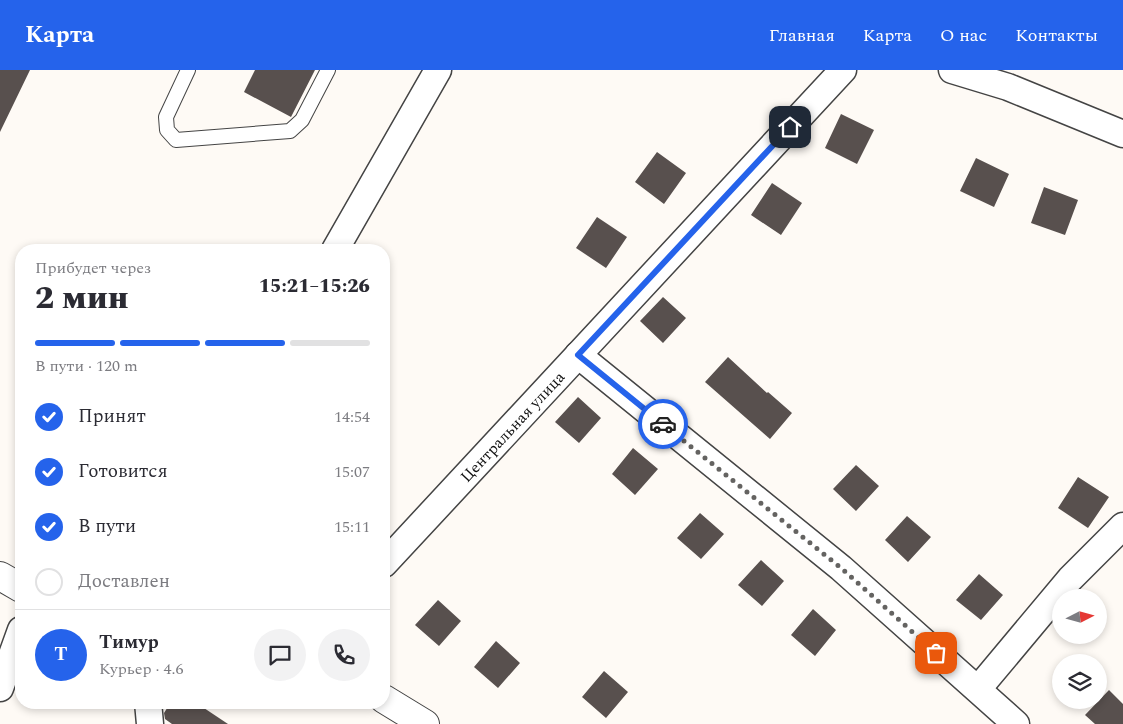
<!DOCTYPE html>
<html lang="ru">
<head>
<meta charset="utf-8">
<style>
  body { margin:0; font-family:Spectral,serif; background:#f2f2f3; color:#2b2b33; height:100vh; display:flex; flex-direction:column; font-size:19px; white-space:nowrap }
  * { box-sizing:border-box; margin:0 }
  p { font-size:16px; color:#7c7c81 }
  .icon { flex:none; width:28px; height:28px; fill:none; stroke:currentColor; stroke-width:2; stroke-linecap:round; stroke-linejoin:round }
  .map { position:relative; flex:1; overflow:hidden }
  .side { position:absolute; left:15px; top:174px; width:375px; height:465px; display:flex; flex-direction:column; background:#fff; border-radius:20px; box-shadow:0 2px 8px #0003 }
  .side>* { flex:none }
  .needle { width:32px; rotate:84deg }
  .controls { position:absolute; left:1052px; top:519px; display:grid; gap:10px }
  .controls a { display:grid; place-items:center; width:55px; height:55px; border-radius:50%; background:#fff; box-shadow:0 2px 8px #0003; font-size:25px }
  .pin { position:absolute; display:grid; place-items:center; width:42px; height:42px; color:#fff; margin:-21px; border-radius:10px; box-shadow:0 2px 8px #0006 }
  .courier { position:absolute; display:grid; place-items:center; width:50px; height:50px; margin:-25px; border:4px solid #2563eb; border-radius:50%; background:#fff; color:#222; box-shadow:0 1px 6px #0007 }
  .overview em { font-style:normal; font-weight:800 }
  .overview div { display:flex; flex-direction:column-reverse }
  .overview { display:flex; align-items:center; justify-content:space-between; height:85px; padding:0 20px }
  h1 { font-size:32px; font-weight:800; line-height:38px }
  .bar { display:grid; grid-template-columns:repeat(4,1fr); gap:8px 5px; align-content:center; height:60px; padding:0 20px }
  .bar i { height:6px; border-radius:4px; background:#e1e1e2 }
  .bar .selected { background:#2563eb }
  .bar p { grid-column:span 4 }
  .line { display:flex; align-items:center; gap:12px; padding:0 20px; border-top:1px solid #e1e1e2 }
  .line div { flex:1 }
  .round { display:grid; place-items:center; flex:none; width:52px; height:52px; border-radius:26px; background:#f2f2f3 }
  ol { padding:0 20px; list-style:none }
  li { display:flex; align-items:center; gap:15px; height:55px }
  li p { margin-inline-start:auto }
  li .icon { padding:5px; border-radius:50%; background:#2563eb; color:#fff; stroke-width:4 }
  li:last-child { color:#7c7c81 }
  li i { width:28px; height:28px; border:2px solid #e1e1e2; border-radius:50% }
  header { display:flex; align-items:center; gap:30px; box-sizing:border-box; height:70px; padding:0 25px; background:#2563eb; color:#fff }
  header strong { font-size:24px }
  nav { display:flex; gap:28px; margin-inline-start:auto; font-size:18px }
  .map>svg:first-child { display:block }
  .building { fill:#58504e }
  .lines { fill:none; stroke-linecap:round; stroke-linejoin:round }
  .service-casing { stroke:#444; stroke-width:16 }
  .minor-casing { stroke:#444; stroke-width:29 }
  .tertiary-casing { stroke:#444; stroke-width:30 }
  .service { stroke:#fff; stroke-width:14 }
  .minor { stroke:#fff; stroke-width:26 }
  .tertiary { stroke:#fff; stroke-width:28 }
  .done { stroke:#646361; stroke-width:5; stroke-dasharray:0 9 }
  .route { stroke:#2563eb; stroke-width:6 }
  .labels { text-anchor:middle; stroke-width:5; stroke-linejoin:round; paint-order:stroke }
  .street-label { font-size:16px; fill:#111; stroke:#fff }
</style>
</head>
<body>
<header>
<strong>Карта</strong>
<nav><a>Главная</a><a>Карта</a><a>О нас</a><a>Контакты</a></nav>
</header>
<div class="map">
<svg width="1123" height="654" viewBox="0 0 1123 654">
  <rect width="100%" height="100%" fill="#fefaf5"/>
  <!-- building -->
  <path class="building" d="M0 0H30L0 62Z
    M255 0H315L291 47 244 22Z
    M841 44 874 60 857 94 825 78Z
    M657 82 686 103 664 134 635 112Z
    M976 88 1009 104 994 137 960 121Z
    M772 113 802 133 781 165 751 145Z
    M1044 117 1078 130 1065 165 1031 153Z
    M597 147 627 167 606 198 576 178Z
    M663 227 686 248 663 273 640 251Z
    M728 287 767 323 768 322 792 343 770 369 705 312Z
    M578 327 601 348 579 373 555 352Z
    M633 378 658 399 635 425 612 404Z
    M856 395 879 416 856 441 833 419Z
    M1078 407 1109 427 1088 458 1058 438Z
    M700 443 724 464 701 489 677 468Z
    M907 446 931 467 908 492 885 470Z
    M761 490 784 511 762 536 738 515Z
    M979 504 1003 525 981 550 956 530Z
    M438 530 461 551 439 576 415 555Z
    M813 539 836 560 815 586 791 565Z
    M496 571 520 593 498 618 474 597Z
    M604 601 628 622 606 648 582 627Z
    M1109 620 1123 634V654H1095L1085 645Z
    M171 632H195L228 654H172L165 649 164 643Z"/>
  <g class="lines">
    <defs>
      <path id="service" d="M188 0 166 47 167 60 176 70 290 61 302 50 328 0"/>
      <g id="minor">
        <path d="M952 0 1008 17 1123 64"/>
        <path d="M335 180 438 0"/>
        <path d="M578 285 841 498 1016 654"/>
        <path id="s1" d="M384 494 843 0"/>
        <path d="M0 618 21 560"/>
        <path d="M978 619 1070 509 1123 456"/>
        <path d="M148 632 150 654"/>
      </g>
      <path id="tertiary" d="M0 506 21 518
        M384 629 425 654"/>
    </defs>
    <!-- service casing -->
    <use href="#service" class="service-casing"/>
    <!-- minor casing -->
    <use href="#minor" class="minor-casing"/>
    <!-- tertiary casing -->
    <use href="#tertiary" class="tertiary-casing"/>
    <!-- service -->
    <use href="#service" class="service"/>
    <!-- minor -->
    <use href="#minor" class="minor"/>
    <!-- tertiary -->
    <use href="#tertiary" class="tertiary"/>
  </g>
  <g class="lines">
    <!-- done -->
    <path class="done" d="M663 354 841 498 936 583"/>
    <!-- route -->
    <path class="route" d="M663 354 578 285 790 57"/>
  </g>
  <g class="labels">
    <!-- street labels -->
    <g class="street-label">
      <text dy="6" stroke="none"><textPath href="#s1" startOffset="188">Центральная улица</textPath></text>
    </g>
  </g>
</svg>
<div class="controls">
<a><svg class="needle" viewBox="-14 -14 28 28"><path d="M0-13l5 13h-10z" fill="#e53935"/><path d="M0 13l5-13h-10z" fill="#7c7c81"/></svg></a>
<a><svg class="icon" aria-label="layers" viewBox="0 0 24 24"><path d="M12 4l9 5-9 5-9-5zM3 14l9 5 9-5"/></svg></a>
</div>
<div class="pin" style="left:936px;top:583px;background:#ea580c"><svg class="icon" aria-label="bag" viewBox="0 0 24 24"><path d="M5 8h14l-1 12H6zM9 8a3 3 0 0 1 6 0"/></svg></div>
<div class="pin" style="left:790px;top:57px;background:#1f2937"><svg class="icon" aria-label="home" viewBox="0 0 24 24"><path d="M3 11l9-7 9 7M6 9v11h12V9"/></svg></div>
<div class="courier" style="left:663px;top:354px"><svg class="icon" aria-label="car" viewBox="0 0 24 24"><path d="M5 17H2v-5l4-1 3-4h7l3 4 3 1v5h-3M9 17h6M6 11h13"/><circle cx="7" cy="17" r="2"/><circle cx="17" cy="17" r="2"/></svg></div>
<section class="side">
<div class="overview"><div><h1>2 мин</h1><p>Прибудет через</p></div><em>15:21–15:26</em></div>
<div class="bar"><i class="selected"></i><i class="selected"></i><i class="selected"></i><i></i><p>В пути · 120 m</p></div>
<ol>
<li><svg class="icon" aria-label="check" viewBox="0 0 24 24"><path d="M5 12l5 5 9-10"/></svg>Принят<p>14:54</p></li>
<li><svg class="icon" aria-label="check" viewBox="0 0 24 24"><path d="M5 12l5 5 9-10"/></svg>Готовится<p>15:07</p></li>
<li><svg class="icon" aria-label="check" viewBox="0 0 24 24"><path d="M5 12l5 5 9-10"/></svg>В пути<p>15:11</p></li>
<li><i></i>Доставлен</li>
</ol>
<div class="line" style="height:90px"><b class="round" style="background:#2563eb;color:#fff">Т</b><div><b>Тимур</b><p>Курьер · 4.6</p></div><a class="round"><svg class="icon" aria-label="chat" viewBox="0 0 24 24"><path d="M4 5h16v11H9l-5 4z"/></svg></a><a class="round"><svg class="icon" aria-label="phone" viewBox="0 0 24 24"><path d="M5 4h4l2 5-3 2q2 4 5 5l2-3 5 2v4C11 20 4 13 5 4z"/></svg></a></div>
</section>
</div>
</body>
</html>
